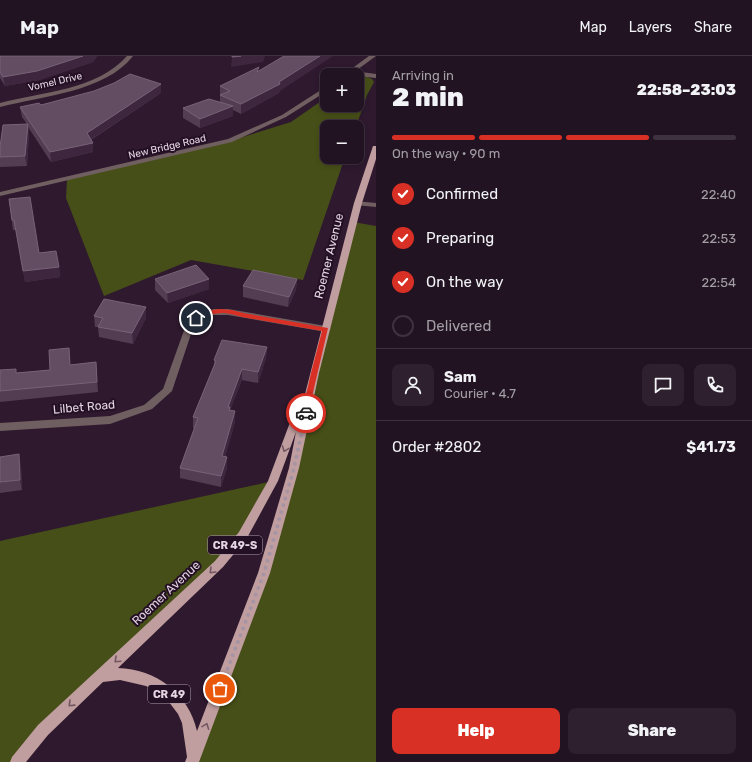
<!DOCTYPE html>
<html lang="en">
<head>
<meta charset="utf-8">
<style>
  body { margin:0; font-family:Rubik,sans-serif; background:#2e202f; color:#f1f3f6; height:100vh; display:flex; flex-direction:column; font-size:15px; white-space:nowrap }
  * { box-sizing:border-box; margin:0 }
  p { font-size:13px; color:#a29ea5 }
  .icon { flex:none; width:22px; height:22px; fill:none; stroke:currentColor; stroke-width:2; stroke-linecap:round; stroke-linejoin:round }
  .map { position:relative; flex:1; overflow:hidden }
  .side { display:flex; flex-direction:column; background:#221322; width:376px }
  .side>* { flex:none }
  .fabs { position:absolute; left:320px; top:12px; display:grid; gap:8px }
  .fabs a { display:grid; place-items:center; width:44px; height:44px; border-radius:8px; background:#221322; box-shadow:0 2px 6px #0003,0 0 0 1px #3f3240; font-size:20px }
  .pin { position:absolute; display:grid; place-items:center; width:34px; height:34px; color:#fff; margin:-17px; border:2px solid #fff; border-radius:50%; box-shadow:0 1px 4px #0007 }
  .courier { position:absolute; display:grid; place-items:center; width:40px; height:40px; margin:-20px; border:3px solid #d93025; border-radius:50%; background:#fff; color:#222; box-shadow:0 1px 5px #0007 }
  .summary em { font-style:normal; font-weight:800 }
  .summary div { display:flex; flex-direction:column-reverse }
  .summary { display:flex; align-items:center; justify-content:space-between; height:68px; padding:0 16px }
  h1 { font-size:26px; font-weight:800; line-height:30px }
  .bar { display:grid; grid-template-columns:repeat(4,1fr); gap:6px 4px; align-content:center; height:48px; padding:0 16px }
  .bar i { height:5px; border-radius:3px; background:#3f3240 }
  .bar .on { background:#d93025 }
  .bar p { grid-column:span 4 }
  .line { display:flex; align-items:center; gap:10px; padding:0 16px; border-top:1px solid #3f3240 }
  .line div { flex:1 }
  .round { display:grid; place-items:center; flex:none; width:42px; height:42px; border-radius:8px; background:#2e202f }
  ol { padding:0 16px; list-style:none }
  li { display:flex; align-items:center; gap:12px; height:44px }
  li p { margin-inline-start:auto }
  li .icon { padding:4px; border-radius:50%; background:#d93025; color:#fff; stroke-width:4 }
  li:last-child { color:#a29ea5 }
  li i { width:22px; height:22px; border:2px solid #3f3240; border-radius:50% }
  .primary-button { display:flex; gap:8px; margin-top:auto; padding:8px 16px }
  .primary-button a { flex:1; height:46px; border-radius:8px; background:#d93025; color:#fff; font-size:16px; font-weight:800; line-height:46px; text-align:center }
  .primary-button a+a { background:#2e202f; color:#f1f3f6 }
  header { display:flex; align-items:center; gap:24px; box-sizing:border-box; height:56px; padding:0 20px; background:#221322; border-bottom:1px solid #3f3240 }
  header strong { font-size:19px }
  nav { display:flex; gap:22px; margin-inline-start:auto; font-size:14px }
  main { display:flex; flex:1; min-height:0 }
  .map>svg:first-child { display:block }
  .forest { fill:#474f18 }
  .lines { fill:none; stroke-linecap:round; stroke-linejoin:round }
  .lane { fill:#705f60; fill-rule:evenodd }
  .street { fill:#705f60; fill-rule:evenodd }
  .primary { fill:#c09d9f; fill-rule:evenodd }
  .wall { fill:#533d53 }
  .shaded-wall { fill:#3e273e }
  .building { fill:#634d63; stroke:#776277 }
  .oneway { stroke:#725662 }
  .route { fill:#d93025 }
  .done { stroke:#a594a4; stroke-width:4; stroke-dasharray:0 7.2 }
  .labels { text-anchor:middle; stroke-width:4; stroke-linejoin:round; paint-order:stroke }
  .far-street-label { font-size:10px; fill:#e5d6e4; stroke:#241024 }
  .shield { fill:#241024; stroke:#ab9baa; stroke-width:1 }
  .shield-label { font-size:11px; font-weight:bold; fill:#e5d6e4 }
  .street-label { font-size:12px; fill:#e5d6e4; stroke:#241024 }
</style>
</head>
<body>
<header>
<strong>Map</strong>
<nav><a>Map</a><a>Layers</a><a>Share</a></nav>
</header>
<main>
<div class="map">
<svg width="376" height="706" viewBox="0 0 376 706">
  <rect width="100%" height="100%" fill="#2e192e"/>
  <!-- forest -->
  <path class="forest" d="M367 21 372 23 374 26 367 39 356 71H327V101H345L303 224 191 204 104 240 66 142 67 123 230 85 291 66 327 41V49H357V23Z
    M353 166 376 170V706H192L264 517Z
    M273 425 243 479 17 706H0V485Z"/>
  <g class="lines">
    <!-- lane -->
    <path class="lane" d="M369 0H376L350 19H343Z
      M355 145 376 147V151L355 149Z"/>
    <!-- street -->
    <path class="street" d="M127 0H133C105 36 42 40 0 51V47C42 36 97 34 127 0Z
      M361 16 376 18V22L346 19 349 17Z
      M327 30V35L286 61 232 86 0 140V136L228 83 282 59Z
      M214 253H228L326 270 331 273 326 276 228 259H210L194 269 172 335 152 353 110 368 0 375V367L110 360 144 349 163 333 187 266 199 257Z"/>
    <!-- primary -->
    <path class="primary" d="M373 90H376V103L362 147 319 317 299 412 270 517 199 706H185L187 701 182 667 178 658 169 646 158 637 146 630 120 624 103 626 48 679 26 706H10L12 701 38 669 215 505 239 476 268 425 298 345 299 343 304 342 354 147ZM296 376 289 412 258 517 197 675C189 638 156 613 118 612L223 511 247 482 278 425Z"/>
  </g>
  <!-- wall -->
  <path class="wall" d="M0 0H97L93 6 39 24 5 30 0 22Z
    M258 15 280 35 279 37 241 58 233 54V60L200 72 183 62V52L220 46V30Z
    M161 37 91 84 93 87V96L51 106 28 71 29 78 27 110 0 111V91L27 68 22 61 20 51Z
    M9 143 39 197 59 211 60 221 25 226 16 174H13Z
    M155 223 209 233 168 247 155 234Z
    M297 223 296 234 288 251 243 241V230Z
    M146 251V262L133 288 99 281 98 271H95L94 260Z
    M267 291 266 302 258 327 242 324 230 354 235 355V366L225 401H227V412L221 431 180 422V412L195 372H193V361L214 310V304Z
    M96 306 98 336 0 346V314L17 317 50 314 70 309Z
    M0 401 21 409 22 434 0 437Z"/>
  <!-- shaded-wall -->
  <path class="shaded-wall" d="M83 0H97L93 6 39 24 5 30 3 21Z
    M241 0H265L263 6 231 11 232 1Z
    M320 0H333L280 35 279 37 241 58V48Z
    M161 28V37L87 86V77Z
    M233 50V60L200 72V63Z
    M28 68 29 78 27 110 25 100Z
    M93 87V96L51 106 50 96Z
    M59 211 60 221 25 226 23 215Z
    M209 223V233L168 247 167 237Z
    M297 223 296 234 288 251 289 241Z
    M146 251V262L133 288 132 277Z
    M267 291 266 302 258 327V316Z
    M242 313V324L230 355V362L228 351Z
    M235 355V366L222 411V400Z
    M19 398 21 409 22 434 20 424Z
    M227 401V412L221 431V420Z"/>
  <!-- building -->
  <path class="building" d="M0 0H83L37 15 3 21 0 16Z
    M232 0H241L232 1Z
    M284 0H320L279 26 280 28 241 48 220 39 230 35 220 30 259 11 257 16Z
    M130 18 161 28 87 77 93 87 50 96 20 51 39 47 41 49 94 35 114 27Z
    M209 43 233 50 200 63 183 52Z
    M28 68 25 100 0 101V91L3 69Z
    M30 141 39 197 56 195 59 211 23 215 14 164H12L9 143Z
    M196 209 209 223 167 237 155 223Z
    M253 214 297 223 289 241 243 230Z
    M104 243 146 251 132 277 98 271 103 262 94 260Z
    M222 284 267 291 258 316 242 313 228 351H230L229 354 235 355 222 400 227 401 221 420 180 412 198 362 193 361 216 305 214 304Z
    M69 292 70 309 96 306 97 326 0 335V314L16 313V317L50 314 49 294Z
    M19 398 20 424 0 426V401Z"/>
  <!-- one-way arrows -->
  <defs><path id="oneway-chevron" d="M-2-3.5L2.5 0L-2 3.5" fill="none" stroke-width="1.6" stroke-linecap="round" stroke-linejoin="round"/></defs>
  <g class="oneway">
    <use href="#oneway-chevron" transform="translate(285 393) rotate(111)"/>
    <use href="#oneway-chevron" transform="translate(212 515) rotate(135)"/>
    <use href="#oneway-chevron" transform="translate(117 604) rotate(137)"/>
    <use href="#oneway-chevron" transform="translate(71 648) rotate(136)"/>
    <use href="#oneway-chevron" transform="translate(206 670) rotate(-69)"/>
  </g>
  <!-- route -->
  <path class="route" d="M219 253 232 254 243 257 328 272 308 358 306 359 302 357 311 317 322 275 242 261C219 254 218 257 196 264L194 262 205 255Z"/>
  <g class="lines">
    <!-- done -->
    <path class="done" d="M220 633 264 517 294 412 306 357"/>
  </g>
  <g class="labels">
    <!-- far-street labels -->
    <g class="far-street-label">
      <text transform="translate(55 25) rotate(-13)" y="4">Vomel Drive</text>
      <text transform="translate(167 90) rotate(-13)" y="4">New Bridge Road</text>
    </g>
    <!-- shield labels -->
    <g class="shield">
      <rect x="208" y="480" width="54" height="18" rx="3"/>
      <rect x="148" y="629" width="42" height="18" rx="3"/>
    </g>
    <g class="shield-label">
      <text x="235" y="493">CR 49-S</text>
      <text x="169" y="642">CR 49</text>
    </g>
    <!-- street labels -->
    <g class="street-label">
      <text transform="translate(329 200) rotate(-76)" y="4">Roemer Avenue</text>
      <text transform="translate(84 351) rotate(-5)" y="4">Lilbet Road</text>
      <text transform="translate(166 537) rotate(-43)" y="4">Roemer Avenue</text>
    </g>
  </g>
</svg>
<div class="fabs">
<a>+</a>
<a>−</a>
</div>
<div class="pin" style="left:220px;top:633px;background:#ea580c"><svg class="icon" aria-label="bag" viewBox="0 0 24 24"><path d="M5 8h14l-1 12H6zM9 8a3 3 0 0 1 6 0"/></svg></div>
<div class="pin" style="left:196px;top:262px;background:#1f2937"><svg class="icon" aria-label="home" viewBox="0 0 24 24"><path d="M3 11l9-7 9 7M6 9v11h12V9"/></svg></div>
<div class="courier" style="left:306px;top:357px"><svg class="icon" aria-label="car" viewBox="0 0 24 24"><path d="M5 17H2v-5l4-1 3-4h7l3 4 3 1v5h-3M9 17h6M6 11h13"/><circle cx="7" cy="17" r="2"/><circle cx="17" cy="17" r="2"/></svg></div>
</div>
<section class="side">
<div class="summary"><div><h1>2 min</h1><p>Arriving in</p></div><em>22:58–23:03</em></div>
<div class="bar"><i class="on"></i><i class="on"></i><i class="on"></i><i></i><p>On the way · 90 m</p></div>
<ol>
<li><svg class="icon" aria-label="check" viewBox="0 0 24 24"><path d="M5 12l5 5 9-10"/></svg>Confirmed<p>22:40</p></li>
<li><svg class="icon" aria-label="check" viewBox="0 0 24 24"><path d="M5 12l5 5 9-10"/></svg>Preparing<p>22:53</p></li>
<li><svg class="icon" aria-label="check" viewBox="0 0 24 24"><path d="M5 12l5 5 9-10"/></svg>On the way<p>22:54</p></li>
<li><i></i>Delivered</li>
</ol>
<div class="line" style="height:72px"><a class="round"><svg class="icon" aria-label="person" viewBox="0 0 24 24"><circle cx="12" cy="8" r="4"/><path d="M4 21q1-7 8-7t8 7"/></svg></a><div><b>Sam</b><p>Courier · 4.7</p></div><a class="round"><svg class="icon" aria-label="chat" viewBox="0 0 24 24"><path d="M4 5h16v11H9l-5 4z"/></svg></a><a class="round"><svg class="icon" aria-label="phone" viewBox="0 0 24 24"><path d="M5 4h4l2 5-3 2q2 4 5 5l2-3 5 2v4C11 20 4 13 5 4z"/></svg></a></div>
<div class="line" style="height:52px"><div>Order #2802</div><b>$41.73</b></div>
<div class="primary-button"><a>Help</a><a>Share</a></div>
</section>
</main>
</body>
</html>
